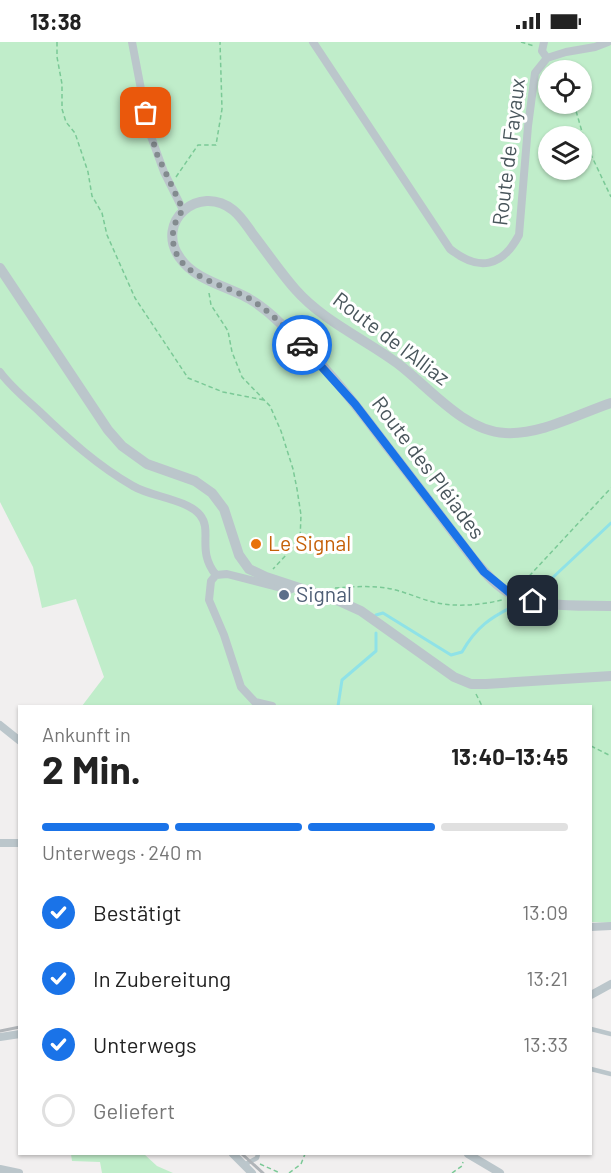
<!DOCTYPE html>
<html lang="de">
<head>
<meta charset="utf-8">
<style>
  body { margin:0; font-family:Barlow,sans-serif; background:#f6f6f6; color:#222; height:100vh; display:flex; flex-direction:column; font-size:22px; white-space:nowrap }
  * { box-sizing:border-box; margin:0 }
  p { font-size:20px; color:#767676 }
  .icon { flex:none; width:33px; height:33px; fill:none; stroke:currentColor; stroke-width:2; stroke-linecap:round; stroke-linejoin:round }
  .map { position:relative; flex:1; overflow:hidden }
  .sheet { position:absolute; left:18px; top:663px; width:574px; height:450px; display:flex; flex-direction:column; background:#fff; border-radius:0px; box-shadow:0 2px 4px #0004 }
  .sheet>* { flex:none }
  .controls { position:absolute; left:538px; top:18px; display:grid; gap:12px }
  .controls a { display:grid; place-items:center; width:54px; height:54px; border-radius:50%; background:#fff; box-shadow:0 2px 4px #0004; font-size:30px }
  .pin { position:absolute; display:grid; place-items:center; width:51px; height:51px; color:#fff; margin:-26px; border-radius:12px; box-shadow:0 3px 9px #0006 }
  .courier { position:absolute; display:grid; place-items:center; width:60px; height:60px; margin:-30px; border:4px solid #1a73e8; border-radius:50%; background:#fff; color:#222; box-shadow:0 2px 8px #0007 }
  .headline em { font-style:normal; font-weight:700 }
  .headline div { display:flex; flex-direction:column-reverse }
  .headline { display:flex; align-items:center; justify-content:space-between; height:102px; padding:0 24px }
  h1 { font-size:39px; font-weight:700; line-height:45px }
  .bar { display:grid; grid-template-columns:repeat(4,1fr); gap:9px 6px; align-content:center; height:72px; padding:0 24px }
  .bar i { height:8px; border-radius:4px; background:#e0e0e0 }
  .bar .current { background:#1a73e8 }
  .bar p { grid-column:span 4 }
  ol { padding:0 24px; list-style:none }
  li { display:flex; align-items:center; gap:18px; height:66px }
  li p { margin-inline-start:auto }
  li .icon { padding:6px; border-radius:50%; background:#1a73e8; color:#fff; stroke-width:4 }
  li:last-child { color:#767676 }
  li i { width:33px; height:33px; border:3px solid #e0e0e0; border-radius:50% }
  .status { display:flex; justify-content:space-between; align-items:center; height:42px; padding:0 30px; background:#fff; direction:ltr }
  .status svg { height:16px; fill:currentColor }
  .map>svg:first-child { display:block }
  .green { fill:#c0edca; fill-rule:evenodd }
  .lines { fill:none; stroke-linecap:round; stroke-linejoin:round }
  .stream { stroke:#8fe2e7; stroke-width:3 }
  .path { stroke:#7ac996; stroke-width:1.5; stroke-dasharray:4.5 3; stroke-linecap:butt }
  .service { stroke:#bbc6cb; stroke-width:4.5 }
  .minor { stroke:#bbc6cb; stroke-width:8 }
  .tertiary { stroke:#bbc6cb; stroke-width:10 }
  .rail { stroke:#b1b5b9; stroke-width:3 }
  .done { stroke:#838b8f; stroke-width:6; stroke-dasharray:0 10.8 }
  .route { stroke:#1a73e8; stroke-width:8 }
  .food-dot { fill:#e8710a; stroke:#fff; stroke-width:2 }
  .service-dot { fill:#5c6f8a; stroke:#fff; stroke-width:2 }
  .labels { text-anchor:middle; stroke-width:6; stroke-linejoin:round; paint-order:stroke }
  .street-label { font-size:21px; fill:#48555b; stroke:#fff }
  .food-label { font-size:21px; fill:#c56008; stroke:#fff; text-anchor:start }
  .service-label { font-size:21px; fill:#4e5e75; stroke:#fff; text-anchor:start }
</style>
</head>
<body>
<div class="status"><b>13:38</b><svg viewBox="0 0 49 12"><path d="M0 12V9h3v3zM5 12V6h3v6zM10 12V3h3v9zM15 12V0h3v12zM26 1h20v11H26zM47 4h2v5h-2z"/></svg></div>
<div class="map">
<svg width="611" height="1131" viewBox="0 0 611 1131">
  <rect width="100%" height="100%" fill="#f1efef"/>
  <!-- green -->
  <path class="green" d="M0 0H611V881L591 880V664H82L104 635 76 557 42 566 33 525 0 460ZM549 28H582V62H549ZM549 94H582V128H549Z
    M71 1112H144L157 1124 173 1131H102L100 1120 72 1119Z"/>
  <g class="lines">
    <!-- stream -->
    <path class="stream" d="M533 554 611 481
      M376 573 383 571 451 613 462 610C476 585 491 575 516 563
      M338 664 342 638 376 609V591"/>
    <!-- path -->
    <path class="path" d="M57 0V15L62 42V67L66 80 75 91 88 130 92 154 102 171 107 193 135 256 188 336 223 350 264 358
      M521 0 534 4
      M558 24 564 28
      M574 62 585 100 611 155
      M176 135 198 103H216L222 67 220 0
      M209 251 211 263 228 289 232 310 242 335 270 364 281 389 293 427 297 447 301 473 300 498 273 527
      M519 545 611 446
      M335 546C349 545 364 544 378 545 394 546 408 552 423 557 448 566 476 564 502 558
      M476 652 482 664
      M591 704 611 714
      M260 1122 280 1131
      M289 1131 301 1122 305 1112
      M452 1131 462 1124 463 1120"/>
    <!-- service -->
    <path class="service" d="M591 987 611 992
      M591 1027 611 1032
      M244 1123 257 1116 258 1112"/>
    <!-- minor -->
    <path class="minor" d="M132 0 149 89 164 130 183 168
      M313 0 450 207C479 230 502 225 519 193L528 84 535 31 547 16 566 10 595 5 608 0
      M544 0 542 9 547 16
      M0 330C11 345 26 357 39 369 68 397 98 424 133 444 151 455 187 457 200 473 213 489 196 508 216 533
      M272 664 255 660 241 645 224 593 209 558 211 539 216 533 227 532 289 548 296 545
      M0 683 20 699
      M0 801H20
      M591 885 611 884
      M591 953 611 942
      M0 995 20 992
      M233 1112 252 1131
      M468 1112 500 1131
      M0 1127 19 1131"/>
    <!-- tertiary -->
    <path class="tertiary" d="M0 226 108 388 122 404 147 422 195 439 212 451 224 467 239 513 249 527 266 535 339 559 361 569 454 635 471 642H486L611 634
      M611 361C578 372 541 393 505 391 463 389 428 344 397 321 363 296 323 279 295 247 281 231 268 212 255 195 248 186 242 175 233 168 199 141 154 180 180 216 195 238 226 244 248 256 260 263 271 272 280 281 320 317 354 360 386 403 416 441 445 480 475 519 485 531 498 546 513 553 538 566 583 563 611 564"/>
    <!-- rail -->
    <path class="rail" d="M0 989 20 985
      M242 1112 263 1131"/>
  </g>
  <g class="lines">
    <!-- done -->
    <path class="done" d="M146 71 156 110 183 168C176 177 172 186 173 198 175 235 225 242 250 257 269 269 287 286 302 303"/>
    <!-- route -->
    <path class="route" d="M302 303 355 362 484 530 512 553 533 559"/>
  </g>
  <!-- markers -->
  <circle class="food-dot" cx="256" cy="502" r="6"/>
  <circle class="service-dot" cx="284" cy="553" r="6"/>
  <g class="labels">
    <!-- street labels -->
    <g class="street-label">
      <text transform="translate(509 110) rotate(-83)" y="7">Route de Fayaux</text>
      <text transform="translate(391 297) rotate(37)" y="7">Route de l'Alliaz</text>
      <text transform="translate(428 426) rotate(53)" y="7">Route des Pléiades</text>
    </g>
    <!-- food labels -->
    <g class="food-label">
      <text x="268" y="509">Le Signal</text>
    </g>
    <!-- service labels -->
    <g class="service-label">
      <text x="296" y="560">Signal</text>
    </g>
  </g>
</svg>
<div class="controls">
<a><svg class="icon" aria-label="locate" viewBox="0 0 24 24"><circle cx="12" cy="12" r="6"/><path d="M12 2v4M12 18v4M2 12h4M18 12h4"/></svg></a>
<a><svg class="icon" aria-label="layers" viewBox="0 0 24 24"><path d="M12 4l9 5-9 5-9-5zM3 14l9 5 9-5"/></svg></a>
</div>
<div class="pin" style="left:146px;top:71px;background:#ea580c"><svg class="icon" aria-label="bag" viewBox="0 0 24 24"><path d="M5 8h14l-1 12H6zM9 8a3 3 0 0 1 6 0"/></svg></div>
<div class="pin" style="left:533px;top:559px;background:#1f2937"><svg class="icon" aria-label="home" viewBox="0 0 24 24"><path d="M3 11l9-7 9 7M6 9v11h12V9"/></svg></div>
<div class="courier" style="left:302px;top:303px"><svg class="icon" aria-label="car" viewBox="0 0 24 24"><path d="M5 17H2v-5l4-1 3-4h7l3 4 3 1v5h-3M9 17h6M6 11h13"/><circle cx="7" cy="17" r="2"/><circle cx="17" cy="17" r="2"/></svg></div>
<section class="sheet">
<div class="headline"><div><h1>2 Min.</h1><p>Ankunft in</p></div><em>13:40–13:45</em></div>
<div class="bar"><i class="current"></i><i class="current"></i><i class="current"></i><i></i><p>Unterwegs · 240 m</p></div>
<ol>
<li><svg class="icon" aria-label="check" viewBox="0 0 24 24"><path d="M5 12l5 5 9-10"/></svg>Bestätigt<p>13:09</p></li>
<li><svg class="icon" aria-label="check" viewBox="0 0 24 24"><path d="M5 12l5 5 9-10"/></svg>In Zubereitung<p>13:21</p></li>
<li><svg class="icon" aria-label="check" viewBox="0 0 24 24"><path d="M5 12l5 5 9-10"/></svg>Unterwegs<p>13:33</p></li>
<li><i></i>Geliefert</li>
</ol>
</section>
</div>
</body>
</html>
